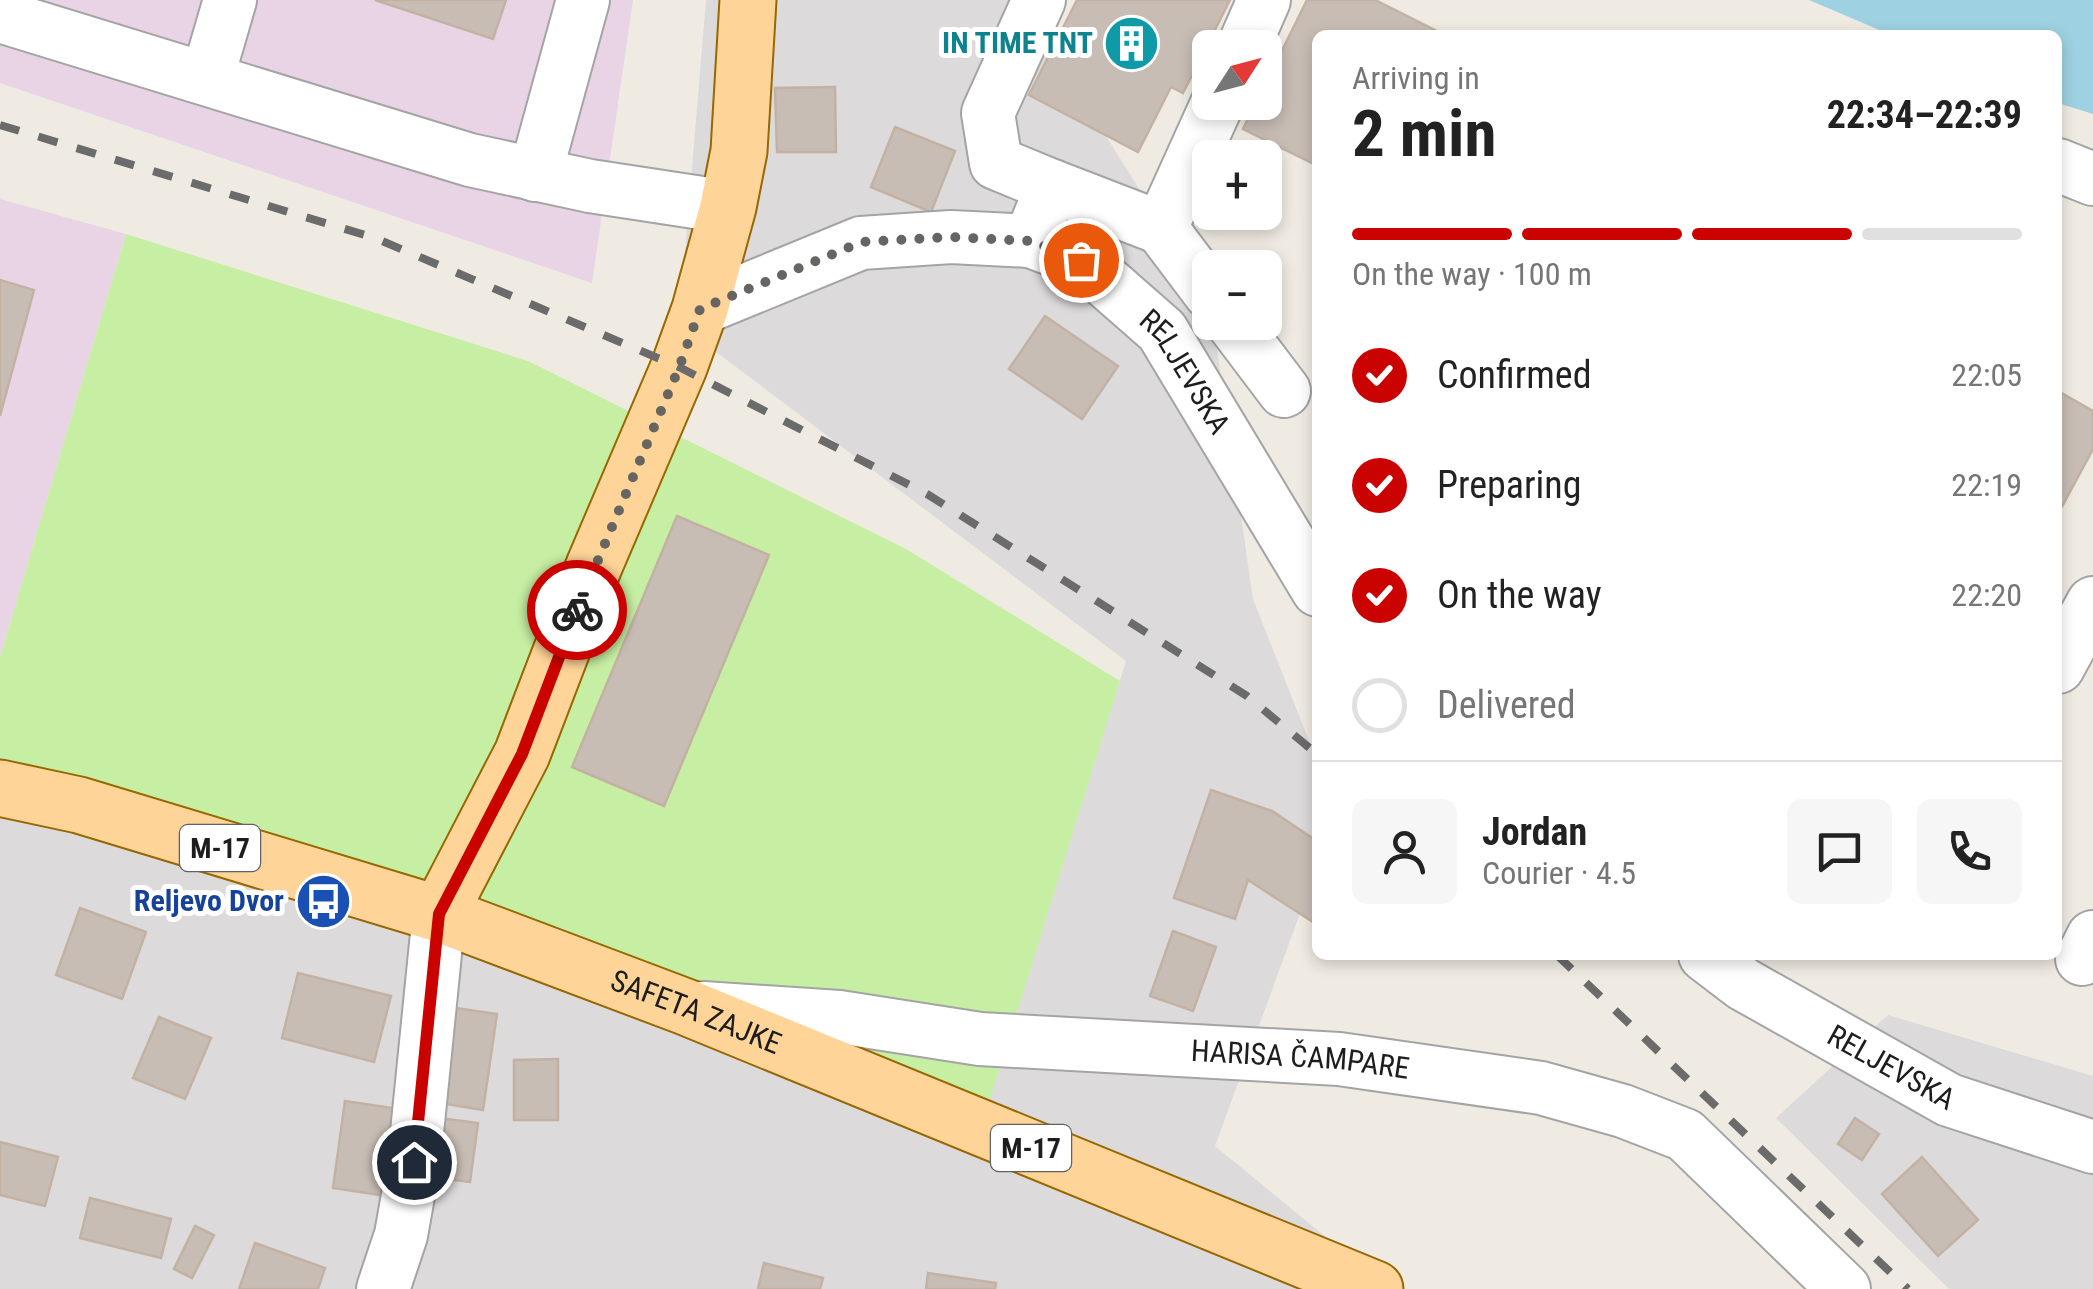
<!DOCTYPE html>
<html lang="en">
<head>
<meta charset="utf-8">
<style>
  body { margin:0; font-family:"Roboto Condensed",sans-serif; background:#f6f6f6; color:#222; height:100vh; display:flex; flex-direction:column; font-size:38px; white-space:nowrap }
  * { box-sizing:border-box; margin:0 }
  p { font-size:32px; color:#767676 }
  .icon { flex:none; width:55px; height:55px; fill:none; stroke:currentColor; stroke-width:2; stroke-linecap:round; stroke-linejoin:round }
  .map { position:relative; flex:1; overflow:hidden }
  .drawer { position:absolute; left:1312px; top:30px; width:750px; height:930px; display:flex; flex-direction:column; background:#fff; border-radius:15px; box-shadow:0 5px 15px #0003 }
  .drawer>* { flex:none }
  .needle { width:65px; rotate:54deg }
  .controls { position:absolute; left:1192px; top:30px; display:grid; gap:20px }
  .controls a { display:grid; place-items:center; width:90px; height:90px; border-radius:15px; background:#fff; box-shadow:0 5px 15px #0003; font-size:50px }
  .pin { position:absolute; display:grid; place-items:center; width:85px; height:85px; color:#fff; margin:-42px; border:5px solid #fff; border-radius:50%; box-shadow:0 2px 10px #0007 }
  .courier { position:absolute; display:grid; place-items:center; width:100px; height:100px; margin:-50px; border:8px solid #cb0300; border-radius:50%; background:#fff; color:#222; box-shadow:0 2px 12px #0007 }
  .headline em { font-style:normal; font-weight:700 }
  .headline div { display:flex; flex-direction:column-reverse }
  .headline { display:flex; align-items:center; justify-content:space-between; height:170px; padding:0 40px }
  h1 { font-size:65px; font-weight:700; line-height:75px }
  .bar { display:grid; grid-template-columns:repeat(4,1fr); gap:15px 10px; align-content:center; height:120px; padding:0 40px }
  .bar i { height:12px; border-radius:8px; background:#e0e0e0 }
  .bar .on { background:#cb0300 }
  .bar p { grid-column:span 4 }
  .line { display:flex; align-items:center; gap:25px; padding:0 40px; border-top:2px solid #e0e0e0 }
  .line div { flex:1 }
  .round { display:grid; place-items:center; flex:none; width:105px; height:105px; border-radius:15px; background:#f6f6f6 }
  ol { padding:0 40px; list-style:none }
  li { display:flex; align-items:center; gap:30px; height:110px }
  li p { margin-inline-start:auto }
  li .icon { padding:10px; border-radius:50%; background:#cb0300; color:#fff; stroke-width:4 }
  li:last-child { color:#767676 }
  li i { width:55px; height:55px; border:5px solid #e0e0e0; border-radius:50% }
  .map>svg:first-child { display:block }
  .residential { fill:#dcdada }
  .industrial { fill:#e9d4e5 }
  .grass { fill:#c7efa3 }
  .water { fill:#9ed1e1 }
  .building { fill:#c8bdb5; stroke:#c3b2a3; stroke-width:2.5 }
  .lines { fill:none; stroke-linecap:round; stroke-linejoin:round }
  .minor-casing { stroke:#a4a4a4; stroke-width:56 }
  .major-casing { stroke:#976700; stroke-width:59 }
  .minor { stroke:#fff; stroke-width:52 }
  .major { stroke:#ffd498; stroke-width:55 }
  .rail { stroke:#6b6b6b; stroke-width:8; stroke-dasharray:20 20; stroke-linecap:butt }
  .done { stroke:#676562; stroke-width:10; stroke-dasharray:0 18 }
  .route { stroke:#cb0300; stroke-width:12 }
  .labels { text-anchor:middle; stroke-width:10; stroke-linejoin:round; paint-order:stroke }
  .shield { fill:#fff; stroke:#616161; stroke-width:2.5 }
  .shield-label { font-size:28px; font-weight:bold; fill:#1d1d1d }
  .culture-label { font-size:30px; font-weight:bold; fill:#0d838f; stroke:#fff; text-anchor:end }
  .street-label { font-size:30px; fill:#1d1d1d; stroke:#fff }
  .transit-label { font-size:30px; font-weight:bold; fill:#164399; stroke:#fff; text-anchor:end }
</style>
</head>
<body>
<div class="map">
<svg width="2093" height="1289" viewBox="0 0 2093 1289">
  <rect width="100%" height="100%" fill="#f0ebe2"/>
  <!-- residential -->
  <path class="residential" d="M706 0H1020L1210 301 1253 599 1317 761V867L1215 1146 1389 1289H0V804L439 914 981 1127 1126 661 679 324Z
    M1888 1015 2093 1076V1289H1949L1776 1118Z"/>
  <!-- industrial -->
  <path class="industrial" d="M0 0H633L592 283 0 83Z
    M0 199 126 234 0 657Z"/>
  <!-- grass -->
  <path class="grass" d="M126 234 528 361 906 549 1120 681 981 1128 0 790V657Z"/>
  <!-- water -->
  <path class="water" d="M1809 0H2093V114L2058 103V35H1891Z"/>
  <!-- building -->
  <path class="building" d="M375 0H506L493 39Z
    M1077 0H1230L1183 93 1171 87 1138 152 1029 95Z
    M1307 0H1375L1445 35H1318V166L1243 129 1256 102H1265V85Z
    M835 87 836 152H777L775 88Z
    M895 127 955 151 931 212 871 187Z
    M0 280 34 290 0 416Z
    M1045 316 1118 366 1082 419 1009 369Z
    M2058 391 2093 411V449L2058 514Z
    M677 516 769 555 664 806 572 767Z
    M1211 790 1272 811 1318 842 1316 924 1248 880 1235 919 1174 898Z
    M80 908 146 932 122 999 56 975Z
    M1173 931 1216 947 1193 1011 1150 996Z
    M298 973 391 996 374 1062 282 1038Z
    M442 1006 497 1014 483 1110 428 1101Z
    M159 1017 211 1038 185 1099 133 1078Z
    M558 1059V1120H514V1060Z
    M345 1101 399 1109 387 1196 333 1188Z
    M432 1117 478 1123 470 1182 425 1176Z
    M1855 1118 1879 1134 1862 1160 1838 1144Z
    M0 1142 58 1157 45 1206 0 1195Z
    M1922 1157 1978 1220 1938 1256 1882 1194Z
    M90 1198 171 1219 161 1258 80 1238Z
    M195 1226 214 1235 192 1278 174 1269Z
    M255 1243 325 1268 318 1289H239Z
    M764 1263 823 1278 820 1289H758Z
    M928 1273 996 1283 995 1289H926Z"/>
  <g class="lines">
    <defs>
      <g id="minor">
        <path d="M1039 0 988 113 996 163 1052 186"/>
        <path d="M0 16 470 160 590 186 728 207"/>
        <path d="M1243 48 1264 0"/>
        <path d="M207 79 230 0"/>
        <path d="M2058 165 2093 179"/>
        <path d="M535 175 583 0"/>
        <path d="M1161 228 1210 293"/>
        <path d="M1030 241 1052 186 1161 228 1218 102"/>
        <path id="s1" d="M700 309 861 243 951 237 1030 241 1081 260 1162 331 1318 590"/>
        <path d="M1232 322 1284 391"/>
        <path d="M2058 667 2093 603"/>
        <path id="s2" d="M1705 955 1743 984 1949 1100 2093 1147"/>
        <path d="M2082 959 2093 937"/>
        <path id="s3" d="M703 1008 839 1017 980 1039 1339 1059 1541 1088 1623 1111 1685 1135 1844 1289"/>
        <path d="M383 1289 401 1235 414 1162 439 914"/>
      </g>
      <g id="major">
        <path id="s4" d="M0 788 79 805 439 914 686 1007 1375 1289"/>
        <path d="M439 914 522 754 594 566 679 367 700 309 728 207 739 151 748 0"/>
      </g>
    </defs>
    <!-- minor casing -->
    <use href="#minor" class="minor-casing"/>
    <!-- major casing -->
    <use href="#major" class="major-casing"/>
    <!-- minor -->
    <use href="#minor" class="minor"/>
    <!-- major -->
    <use href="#major" class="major"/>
    <!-- rail -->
    <path class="rail" d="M0 125 375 238 679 367 927 494 1247 696 1318 755
      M1557 955 1908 1289"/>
  </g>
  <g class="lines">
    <!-- done -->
    <path class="done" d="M577 610 679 368 700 309 862 242 951 237 1030 241 1081 260"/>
    <!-- route -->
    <path class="route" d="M414 1162 439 914 522 754 577 610"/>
  </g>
  <!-- icons -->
  <defs>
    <symbol id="building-disc" viewBox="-11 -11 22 22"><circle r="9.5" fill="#0f9aa8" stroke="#fff"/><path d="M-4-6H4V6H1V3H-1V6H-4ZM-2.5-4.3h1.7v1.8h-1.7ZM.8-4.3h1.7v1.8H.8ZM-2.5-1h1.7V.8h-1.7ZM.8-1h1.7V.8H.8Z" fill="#fff"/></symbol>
    <symbol id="bus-disc" viewBox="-11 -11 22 22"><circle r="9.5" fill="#1a4fb4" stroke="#fff"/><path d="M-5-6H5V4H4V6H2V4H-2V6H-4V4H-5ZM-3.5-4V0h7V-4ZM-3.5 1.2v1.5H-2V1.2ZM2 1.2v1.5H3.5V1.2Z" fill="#fff"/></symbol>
  </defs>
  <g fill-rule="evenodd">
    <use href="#building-disc" x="1100" y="12" width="63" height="63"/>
    <use href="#bus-disc" x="292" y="870" width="63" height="63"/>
  </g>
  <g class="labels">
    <!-- shield labels -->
    <g class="shield">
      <rect x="180" y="825" width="80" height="46" rx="8"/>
      <rect x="991" y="1125" width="80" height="46" rx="8"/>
    </g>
    <g class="shield-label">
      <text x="220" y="858">M-17</text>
      <text x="1031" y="1158">M-17</text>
    </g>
    <!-- culture labels -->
    <g class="culture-label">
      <text x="1093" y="53">IN TIME TNT</text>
    </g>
    <!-- street labels -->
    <g class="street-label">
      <text dy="10" stroke="none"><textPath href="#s1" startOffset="552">RELJEVSKA</textPath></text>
      <text dy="10" stroke="none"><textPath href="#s4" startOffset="732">SAFETA ZAJKE</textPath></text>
      <text dy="10" stroke="none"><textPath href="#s3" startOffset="600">HARISA ČAMPARE</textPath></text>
      <text dy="10" stroke="none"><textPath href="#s2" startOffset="218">RELJEVSKA</textPath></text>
    </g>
    <!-- transit labels -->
    <g class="transit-label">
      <text x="284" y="911">Reljevo Dvor</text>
    </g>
  </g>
</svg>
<div class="controls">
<a><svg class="needle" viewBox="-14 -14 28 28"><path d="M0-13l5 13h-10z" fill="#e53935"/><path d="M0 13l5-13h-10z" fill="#767676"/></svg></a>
<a>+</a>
<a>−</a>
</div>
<div class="pin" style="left:1081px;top:260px;background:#ea580c"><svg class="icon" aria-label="bag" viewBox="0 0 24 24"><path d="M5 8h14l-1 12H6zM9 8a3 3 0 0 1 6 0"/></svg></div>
<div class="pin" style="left:414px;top:1162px;background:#1f2937"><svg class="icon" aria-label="home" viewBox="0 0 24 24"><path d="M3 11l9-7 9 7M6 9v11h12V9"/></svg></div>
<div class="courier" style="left:577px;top:610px"><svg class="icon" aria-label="bike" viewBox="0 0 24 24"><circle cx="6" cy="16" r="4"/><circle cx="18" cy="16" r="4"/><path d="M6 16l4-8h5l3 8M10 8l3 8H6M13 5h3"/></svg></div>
<section class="drawer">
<div class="headline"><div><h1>2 min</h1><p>Arriving in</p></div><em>22:34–22:39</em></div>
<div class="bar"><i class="on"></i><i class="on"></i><i class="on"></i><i></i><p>On the way · 100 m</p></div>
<ol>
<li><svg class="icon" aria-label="check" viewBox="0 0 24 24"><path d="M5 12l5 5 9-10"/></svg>Confirmed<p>22:05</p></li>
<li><svg class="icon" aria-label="check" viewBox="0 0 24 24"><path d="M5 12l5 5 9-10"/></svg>Preparing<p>22:19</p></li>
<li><svg class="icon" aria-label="check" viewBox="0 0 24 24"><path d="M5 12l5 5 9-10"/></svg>On the way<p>22:20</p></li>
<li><i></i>Delivered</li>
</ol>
<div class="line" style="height:180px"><a class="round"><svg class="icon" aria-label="person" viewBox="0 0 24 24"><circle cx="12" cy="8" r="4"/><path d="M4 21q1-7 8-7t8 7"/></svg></a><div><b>Jordan</b><p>Courier · 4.5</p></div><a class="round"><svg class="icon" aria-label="chat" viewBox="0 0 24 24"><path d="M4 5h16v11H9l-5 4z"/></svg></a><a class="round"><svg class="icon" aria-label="phone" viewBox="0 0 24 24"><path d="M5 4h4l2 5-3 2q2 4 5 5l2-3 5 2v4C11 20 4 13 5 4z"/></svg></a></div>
</section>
</div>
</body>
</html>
